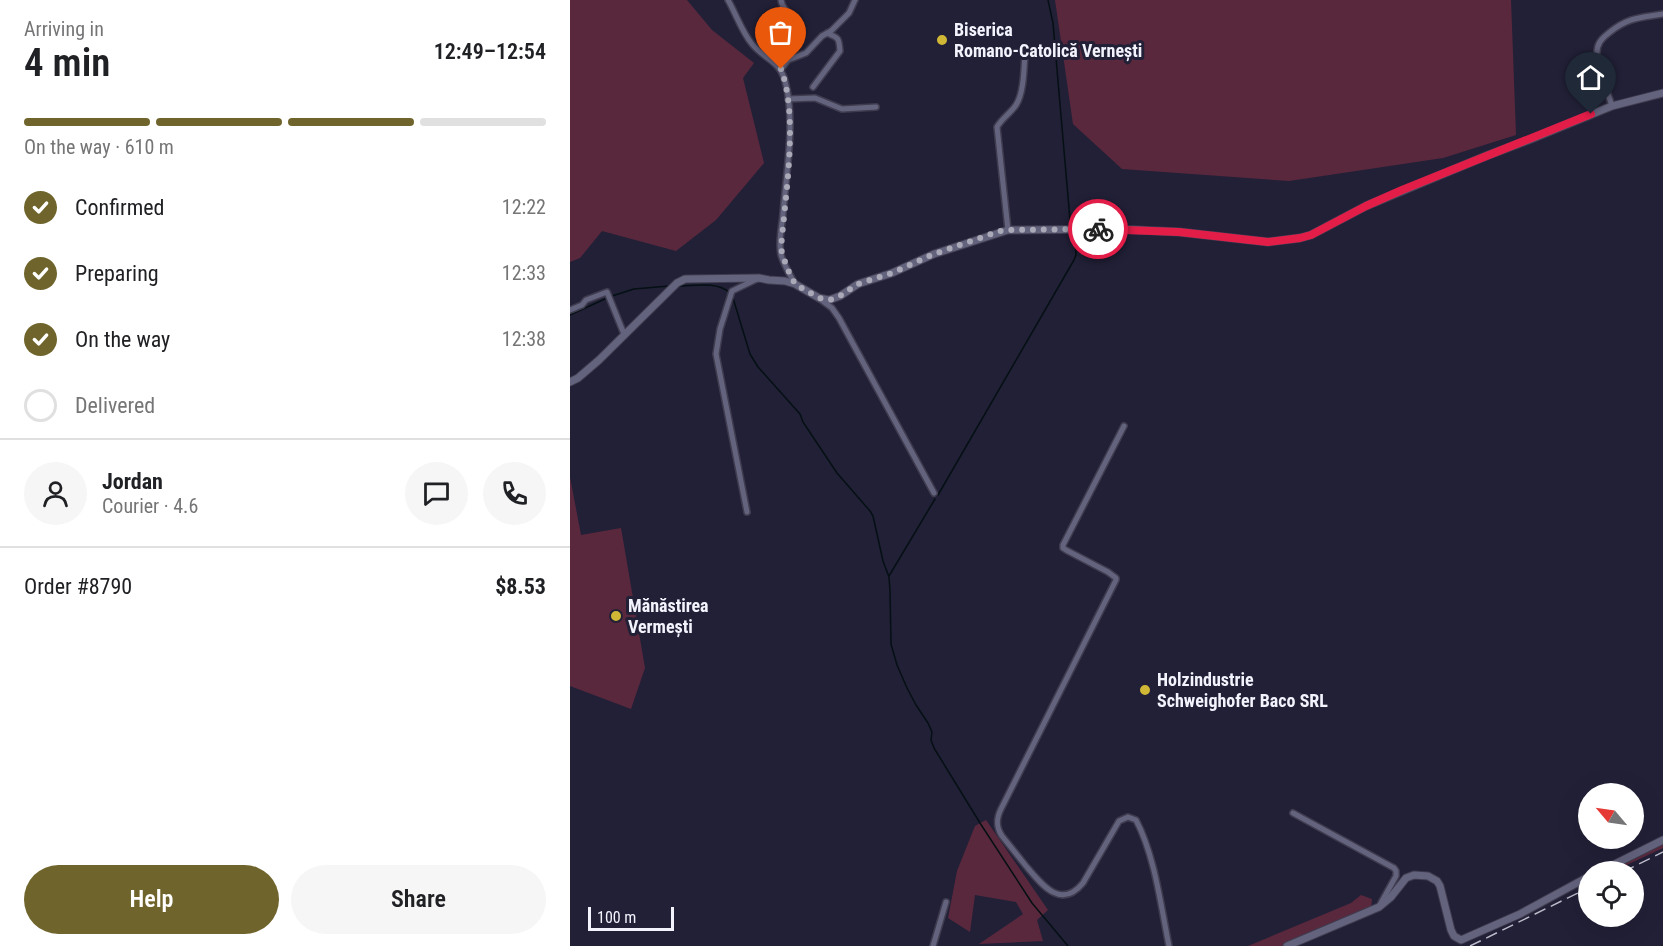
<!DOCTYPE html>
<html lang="en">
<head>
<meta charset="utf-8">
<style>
  body { margin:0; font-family:"Roboto Condensed",sans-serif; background:#f6f6f6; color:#202124; height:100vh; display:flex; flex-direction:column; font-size:22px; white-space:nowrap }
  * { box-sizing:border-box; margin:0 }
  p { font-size:20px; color:#757577 }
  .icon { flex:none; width:33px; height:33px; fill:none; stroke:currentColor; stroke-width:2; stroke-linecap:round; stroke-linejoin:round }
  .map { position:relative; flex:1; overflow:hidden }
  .details { display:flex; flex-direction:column; background:#fff; width:570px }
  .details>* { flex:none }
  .needle { width:39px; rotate:299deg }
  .tools { position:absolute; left:1008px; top:783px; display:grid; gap:12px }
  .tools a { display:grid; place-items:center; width:66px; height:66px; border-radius:50%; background:#fff; box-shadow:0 6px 24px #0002; font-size:30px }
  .scale { position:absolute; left:18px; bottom:15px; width:86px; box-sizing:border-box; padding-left:6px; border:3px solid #f3f3fd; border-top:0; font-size:16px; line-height:21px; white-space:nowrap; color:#f3f3fd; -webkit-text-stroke:4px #222037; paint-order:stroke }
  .pin { position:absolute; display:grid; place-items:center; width:51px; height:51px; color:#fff; margin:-62px -26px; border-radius:50% 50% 50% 0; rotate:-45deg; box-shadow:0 0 6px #0007 }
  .pin .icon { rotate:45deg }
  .courier { position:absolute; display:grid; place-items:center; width:60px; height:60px; margin:-30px; border:4px solid #e11d48; border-radius:50%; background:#fff; color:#222; box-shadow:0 2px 8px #0007 }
  .overview em { font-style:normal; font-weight:600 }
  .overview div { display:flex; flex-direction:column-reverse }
  .overview { display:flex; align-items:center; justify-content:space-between; height:102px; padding:0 24px }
  h1 { font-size:39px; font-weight:600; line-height:45px }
  .bar { display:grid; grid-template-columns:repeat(4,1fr); gap:9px 6px; align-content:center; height:72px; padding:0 24px }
  .bar i { height:8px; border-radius:4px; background:#e0e0e0 }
  .bar .current { background:#6f652c }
  .bar p { grid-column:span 4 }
  .line { display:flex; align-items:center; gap:15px; padding:0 24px; border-top:2px solid #e0e0e0 }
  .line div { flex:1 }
  .round { display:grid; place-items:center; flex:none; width:63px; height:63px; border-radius:32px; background:#f6f6f6 }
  ol { padding:0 24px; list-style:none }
  li { display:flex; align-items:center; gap:18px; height:66px }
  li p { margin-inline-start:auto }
  li .icon { padding:6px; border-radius:50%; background:#6f652c; color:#fff; stroke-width:4 }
  li:last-child { color:#757577 }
  li i { width:33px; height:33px; border:3px solid #e0e0e0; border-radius:50% }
  .action { display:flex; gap:12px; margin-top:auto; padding:12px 24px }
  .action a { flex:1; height:69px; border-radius:36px; background:#6f652c; color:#fff; font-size:24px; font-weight:600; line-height:69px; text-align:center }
  .action a+a { background:#f6f6f6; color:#202124 }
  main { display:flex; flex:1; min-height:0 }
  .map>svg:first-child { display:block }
  .green { fill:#5a283d }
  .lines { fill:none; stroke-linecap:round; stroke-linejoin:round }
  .stream { stroke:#041013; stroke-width:1.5 }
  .street-casing { stroke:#3f3c4f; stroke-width:8 }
  .secondary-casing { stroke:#3f3c4f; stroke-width:9 }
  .street { stroke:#64637e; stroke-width:5 }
  .secondary { stroke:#64637e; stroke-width:7 }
  .rail { stroke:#bcbbc9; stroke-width:1.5; stroke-dasharray:12 6; stroke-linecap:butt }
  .done { stroke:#aaa9b8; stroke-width:6; stroke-dasharray:0 10.8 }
  .route { stroke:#e11d48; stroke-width:8 }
  .poi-dot { fill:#d0b836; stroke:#222037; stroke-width:2 }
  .labels { text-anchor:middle; stroke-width:6; stroke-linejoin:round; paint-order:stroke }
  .poi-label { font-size:18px; font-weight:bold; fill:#f3f3fd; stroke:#222037; text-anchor:start }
</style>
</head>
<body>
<main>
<section class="details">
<div class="overview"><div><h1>4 min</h1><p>Arriving in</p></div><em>12:49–12:54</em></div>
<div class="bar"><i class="current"></i><i class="current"></i><i class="current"></i><i></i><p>On the way · 610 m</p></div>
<ol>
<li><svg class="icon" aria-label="check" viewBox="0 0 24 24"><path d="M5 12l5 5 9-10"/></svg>Confirmed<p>12:22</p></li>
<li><svg class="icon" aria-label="check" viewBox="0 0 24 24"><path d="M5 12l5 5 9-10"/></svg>Preparing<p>12:33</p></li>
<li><svg class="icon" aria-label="check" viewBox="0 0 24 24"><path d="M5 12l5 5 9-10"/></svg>On the way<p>12:38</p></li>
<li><i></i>Delivered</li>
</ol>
<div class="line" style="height:108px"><a class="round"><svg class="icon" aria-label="person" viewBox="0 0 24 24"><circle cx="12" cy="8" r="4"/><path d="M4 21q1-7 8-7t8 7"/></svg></a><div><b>Jordan</b><p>Courier · 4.6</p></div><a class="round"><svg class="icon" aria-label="chat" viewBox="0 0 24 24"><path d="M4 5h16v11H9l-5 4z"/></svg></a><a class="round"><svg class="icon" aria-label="phone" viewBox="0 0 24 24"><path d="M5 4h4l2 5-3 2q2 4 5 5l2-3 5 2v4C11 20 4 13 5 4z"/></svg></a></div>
<div class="line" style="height:78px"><div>Order #8790</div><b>$8.53</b></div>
<div class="action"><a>Help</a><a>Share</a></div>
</section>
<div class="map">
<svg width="1093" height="946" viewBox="0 0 1093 946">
  <rect width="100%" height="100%" fill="#222037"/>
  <!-- green -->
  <path class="green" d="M0 0H117L142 30 184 63 173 78 194 163 146 220 106 251 32 231 10 258 0 262Z
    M485 0H941L946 135 873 158 719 181 552 169 503 124Z
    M0 477 11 535 51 528 75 668 61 709 0 686Z
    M416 820 478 910 467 920 473 941 409 944 453 914 446 902 405 895 400 932 378 918 387 871 405 826Z
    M1093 836V848L1044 871H1033L1031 867Z
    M791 895 802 899 801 908 803 914 727 946H678L781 903Z"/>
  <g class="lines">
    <!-- stream -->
    <path class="stream" d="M478 0 483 23 500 220 503 225
      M108 286C124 286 146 281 159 292
      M42 296 64 289 99 286
      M163 298 180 354 188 367 230 414 233 422 267 473 300 511 303 516 313 561 319 577 320 591 321 644 327 665 337 688 346 705 358 723 362 732 361 740 364 748 410 823 462 903 498 946
      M0 315 37 298
      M368 495 504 260 506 255 505 232
      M319 576 365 499"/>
    <defs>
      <path id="street" d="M158 0C166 14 172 32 182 44 194 59 210 61 215 81 226 119 216 174 213 214 212 226 208 242 211 255 214 265 220 275 225 284
        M211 0C212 9 217 9 220 16 223 23 219 50 218 60
        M211 69 218 60 236 53 252 36 261 31 279 13 285 0
        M243 87 270 51C269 38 269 38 257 33
        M218 99 245 98 272 109 306 107
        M1042 106C1037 90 1028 72 1027 56 1026 44 1031 39 1040 32 1059 17 1070 18 1093 14
        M438 230 427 127C433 117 440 114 446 105 454 93 454 68 455 53
        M250 299 262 308 269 318 364 493
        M0 310 12 305 16 300 37 292 54 334
        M554 426 493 545V548L496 550 538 572 546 578V580L431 809C426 819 426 827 432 836 440 846 448 856 456 866 472 885 491 910 513 883L549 821 558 817 566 820C585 856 591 907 599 946
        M177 512 146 354 150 329 162 291 187 279
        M723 813 824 868 826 871V876L811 903
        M363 946 376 902"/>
      <path id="secondary" d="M0 382 8 378 29 360 107 283 115 279 189 278 199 280 215 281 225 284 249 298 259 300 270 296 288 284 322 273 364 254 438 230 546 229 609 232 698 242 730 238 741 235 796 206 916 156 961 139 1042 106 1093 93
        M1029 872 1093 840
        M717 946 809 907 821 897 836 878 844 875 858 876 867 881 870 886 881 930 884 936 891 940 950 914 1018 877"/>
    </defs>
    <!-- street casing -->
    <use href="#street" class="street-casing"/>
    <!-- secondary casing -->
    <use href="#secondary" class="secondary-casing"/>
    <!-- street -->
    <use href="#street" class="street"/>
    <!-- secondary -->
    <use href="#secondary" class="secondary"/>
    <!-- rail -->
    <path class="rail" d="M1053 872 1093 852
      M900 946 1018 888"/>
  </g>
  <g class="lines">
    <!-- done -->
    <path class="done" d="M211 69C229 118 215 196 211 249L217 268 225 284 249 298 260 300 270 296 288 284 322 273 364 254 430 231 438 230 528 229"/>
    <!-- route -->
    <path class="route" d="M528 229 609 232 698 242 730 238 741 235 796 206 832 190 1021 114"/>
  </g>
  <!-- markers -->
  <g class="poi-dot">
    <circle cx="372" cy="40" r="6"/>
    <circle cx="46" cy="616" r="6"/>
    <circle cx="575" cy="690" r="6"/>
  </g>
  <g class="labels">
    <!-- poi labels -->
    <g class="poi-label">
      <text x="384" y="36">Biserica<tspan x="384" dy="21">Romano-Catolică Vernești</tspan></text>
      <text x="58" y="612">Mănăstirea<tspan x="58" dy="21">Vermești</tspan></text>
      <text x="587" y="686">Holzindustrie<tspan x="587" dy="21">Schweighofer Baco SRL</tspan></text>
    </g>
  </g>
</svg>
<div class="tools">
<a><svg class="needle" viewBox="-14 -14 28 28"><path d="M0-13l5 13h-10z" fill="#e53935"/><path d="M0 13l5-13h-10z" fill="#757577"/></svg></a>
<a><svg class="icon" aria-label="locate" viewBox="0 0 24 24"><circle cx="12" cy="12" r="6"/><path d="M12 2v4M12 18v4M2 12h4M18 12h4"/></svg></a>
</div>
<div class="scale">100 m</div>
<div class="pin" style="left:211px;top:69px;background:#ea580c"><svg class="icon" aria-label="bag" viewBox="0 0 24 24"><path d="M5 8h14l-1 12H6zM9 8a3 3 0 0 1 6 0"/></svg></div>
<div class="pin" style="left:1021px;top:114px;background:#1f2937"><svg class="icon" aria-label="home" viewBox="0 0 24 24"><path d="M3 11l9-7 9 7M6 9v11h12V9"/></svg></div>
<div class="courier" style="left:528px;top:229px"><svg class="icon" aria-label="bike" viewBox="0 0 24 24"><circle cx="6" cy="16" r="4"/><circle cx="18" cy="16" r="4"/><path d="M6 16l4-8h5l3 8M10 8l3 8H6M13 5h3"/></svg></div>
</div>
</main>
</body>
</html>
